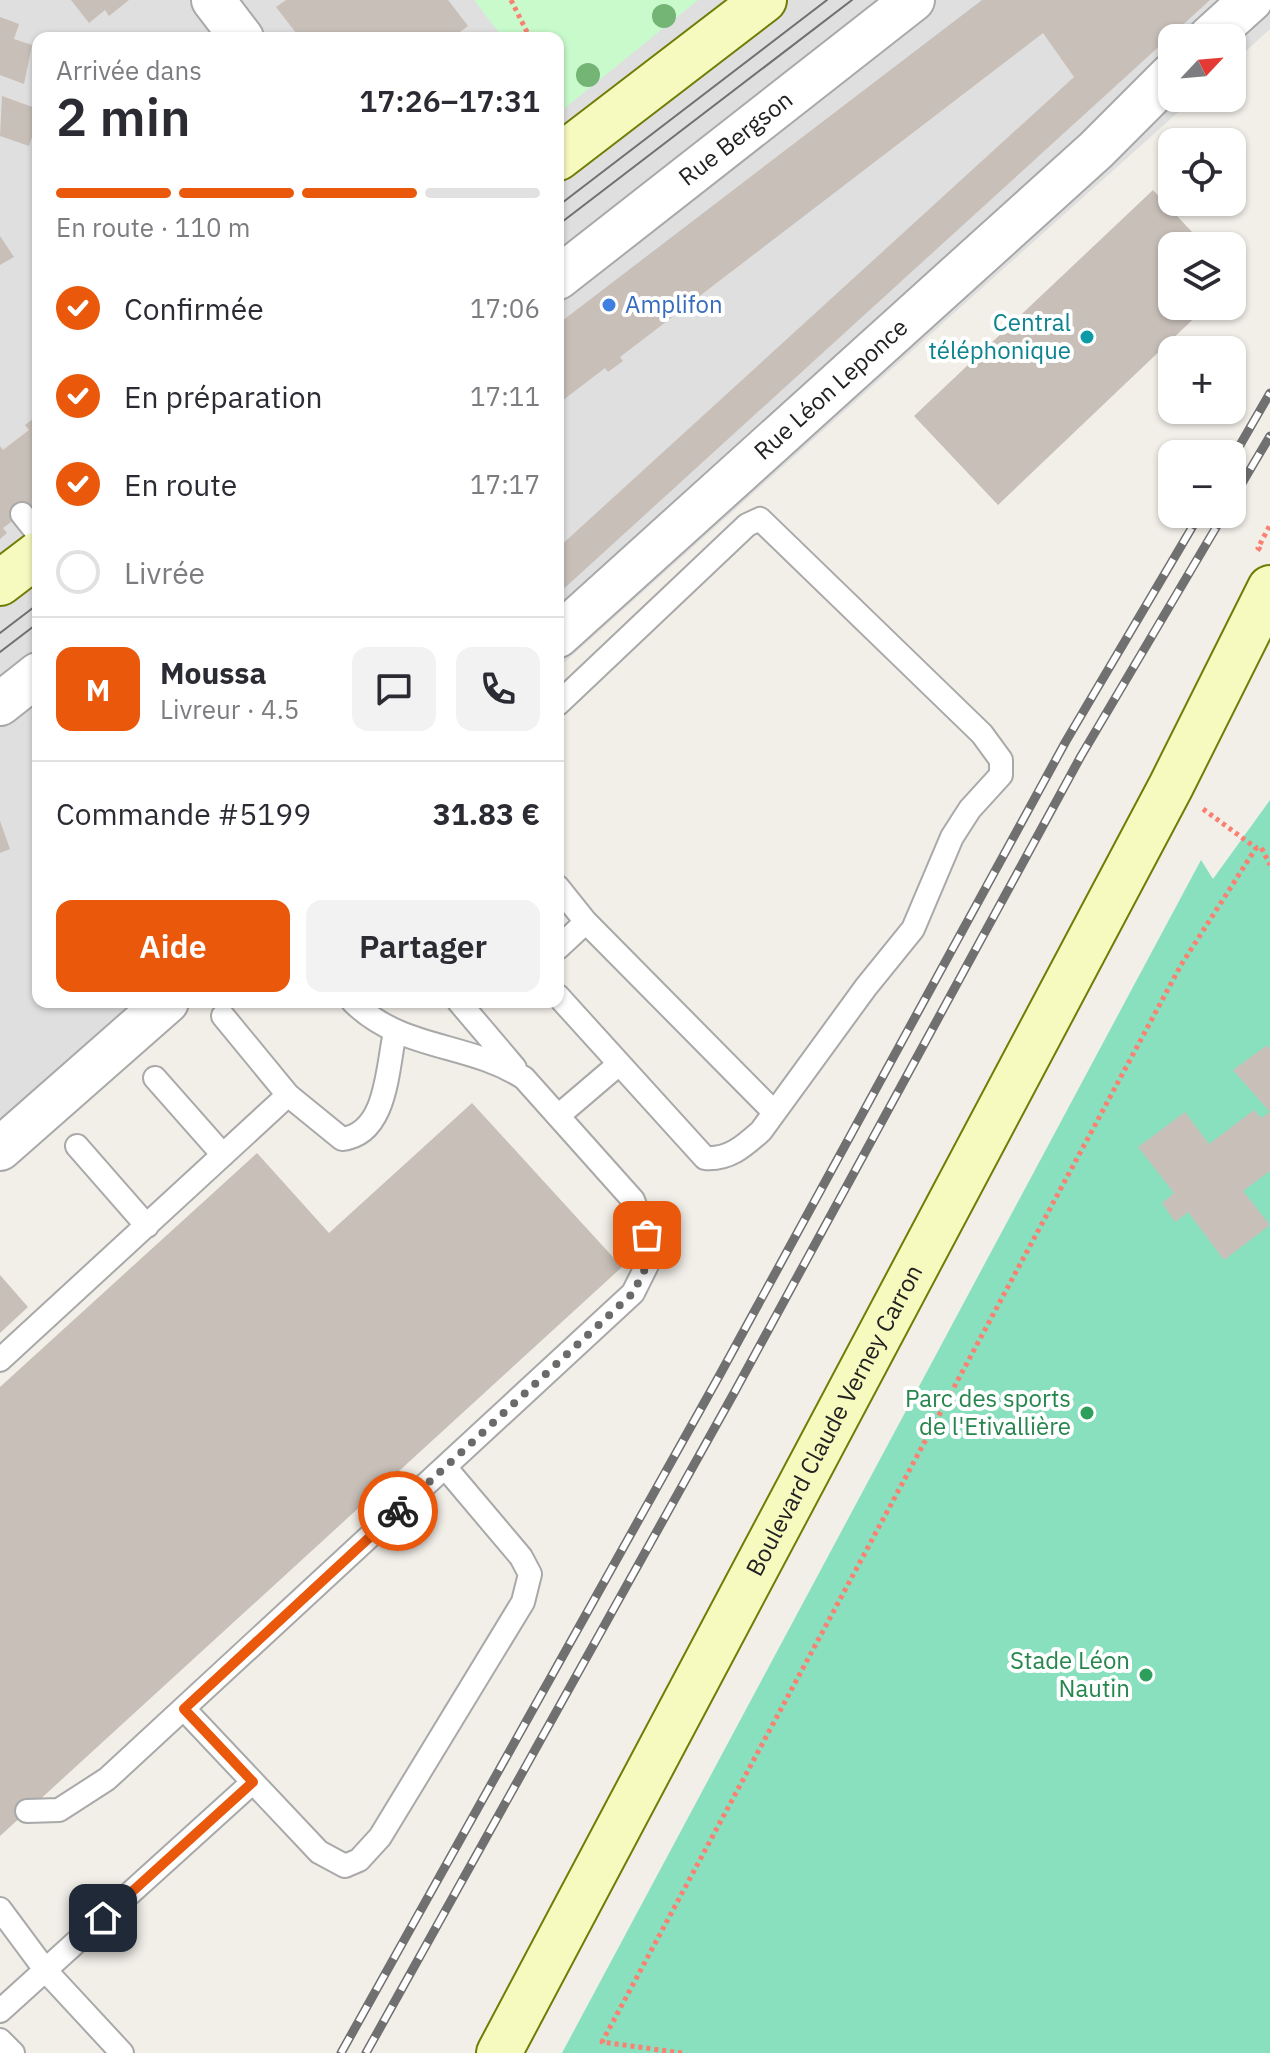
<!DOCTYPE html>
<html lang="fr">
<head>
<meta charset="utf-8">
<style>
  body { margin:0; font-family:"IBM Plex Sans",sans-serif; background:#f2f2f3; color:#2b2b33; height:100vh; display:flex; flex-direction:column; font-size:30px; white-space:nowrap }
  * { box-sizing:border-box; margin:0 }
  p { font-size:26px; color:#7c7c81 }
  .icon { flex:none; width:44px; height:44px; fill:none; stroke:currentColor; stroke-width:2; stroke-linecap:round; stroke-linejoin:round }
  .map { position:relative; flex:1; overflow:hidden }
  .drawer { position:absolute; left:32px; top:32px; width:532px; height:976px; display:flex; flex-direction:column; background:#fff; border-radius:16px; box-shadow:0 2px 6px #0004 }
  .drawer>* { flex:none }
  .needle { width:52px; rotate:64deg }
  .buttons { position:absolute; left:1158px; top:24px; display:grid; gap:16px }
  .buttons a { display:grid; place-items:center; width:88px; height:88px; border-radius:16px; background:#fff; box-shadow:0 2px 6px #0004; font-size:40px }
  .pin { position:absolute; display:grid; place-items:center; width:68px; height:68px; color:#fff; margin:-34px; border-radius:16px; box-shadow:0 4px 12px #0006 }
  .courier { position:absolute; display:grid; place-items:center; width:80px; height:80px; margin:-40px; border:6px solid #ea580c; border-radius:50%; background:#fff; color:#222; box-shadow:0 2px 10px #0007 }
  .headline em { font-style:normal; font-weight:600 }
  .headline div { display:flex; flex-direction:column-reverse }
  .headline { display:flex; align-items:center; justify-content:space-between; height:136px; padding:0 24px }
  h1 { font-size:52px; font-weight:600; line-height:60px }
  .bar { display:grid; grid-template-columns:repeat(4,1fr); gap:12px 8px; align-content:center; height:96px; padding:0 24px }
  .bar i { height:10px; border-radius:6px; background:#e1e1e2 }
  .bar .current { background:#ea580c }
  .bar p { grid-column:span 4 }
  .line { display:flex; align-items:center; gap:20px; padding:0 24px; border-top:2px solid #e1e1e2 }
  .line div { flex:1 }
  .round { display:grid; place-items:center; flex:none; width:84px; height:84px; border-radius:16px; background:#f2f2f3 }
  ol { padding:0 24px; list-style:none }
  li { display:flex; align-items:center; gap:24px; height:88px }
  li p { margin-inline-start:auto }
  li .icon { padding:8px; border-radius:50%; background:#ea580c; color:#fff; stroke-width:4 }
  li:last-child { color:#7c7c81 }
  li i { width:44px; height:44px; border:4px solid #e1e1e2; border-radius:50% }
  .cta { display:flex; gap:16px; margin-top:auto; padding:16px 24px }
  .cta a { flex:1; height:92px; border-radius:16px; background:#ea580c; color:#fff; font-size:32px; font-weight:600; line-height:92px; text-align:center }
  .cta a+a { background:#f2f2f3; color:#2b2b33 }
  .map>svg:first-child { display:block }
  .residential { fill:#e0dfdf }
  .park { fill:#c8facc }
  .pitch { fill:#88e0be }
  .building { fill:#c7bfb8 }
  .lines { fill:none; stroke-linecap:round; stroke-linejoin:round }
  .lane-casing { stroke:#a9a9a9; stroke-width:26 }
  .street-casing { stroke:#a9a9a9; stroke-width:46 }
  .secondary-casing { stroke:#707d05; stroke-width:48 }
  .path { stroke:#fa8072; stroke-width:5; stroke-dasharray:4 4; stroke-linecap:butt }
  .lane { stroke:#fff; stroke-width:22 }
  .street { stroke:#fff; stroke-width:42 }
  .secondary { stroke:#f7fabf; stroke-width:44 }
  .tram { stroke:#707070; stroke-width:2 }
  .rail-casing { stroke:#707070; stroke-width:9 }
  .rail { stroke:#fff; stroke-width:6; stroke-dasharray:18; stroke-linecap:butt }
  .tree { fill:#74b475 }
  .done { stroke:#6b6a68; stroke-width:8; stroke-dasharray:0 14.4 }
  .route { stroke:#ea580c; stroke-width:10 }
  .shop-dot { fill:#3f7fe0; stroke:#fff; stroke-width:3 }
  .culture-dot { fill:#0f9aa8; stroke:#fff; stroke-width:3 }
  .leisure-dot { fill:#2e9e5b; stroke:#fff; stroke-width:3 }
  .labels { text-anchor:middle; stroke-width:8; stroke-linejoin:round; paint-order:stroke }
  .street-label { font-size:24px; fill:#222; stroke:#fff }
  .shop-label { font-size:24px; fill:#366cbe; stroke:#fff; text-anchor:start }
  .culture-label { font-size:24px; fill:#0d838f; stroke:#fff; text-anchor:end }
  .leisure-label { font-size:24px; fill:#27864d; stroke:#fff; text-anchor:end }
</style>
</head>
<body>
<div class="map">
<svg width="1270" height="2053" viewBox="0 0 1270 2053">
  <rect width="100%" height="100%" fill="#f2efe9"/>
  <!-- residential -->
  <path class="residential" d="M0 0H1270V29L1232 64V38H1172V98H1194L558 668V38H38V1002H178L0 1157Z"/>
  <!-- park -->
  <path class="park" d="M474 0H698L560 112 558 38H503Z"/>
  <!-- pitch -->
  <path class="pitch" d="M1270 800V2053H562L1201 860 1213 879Z"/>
  <!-- building -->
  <path class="building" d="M71 0H129L109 16 105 10 89 23Z
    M286 0H448L468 26 452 38H300L276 7Z
    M982 0H1210L558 594V548L1074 77 1043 33 620 357 623 361 608 372 605 368 558 404V324Z
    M0 17 19 24 14 39 32 45 24 84 0 75Z
    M2 96 38 109V129L35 128 29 146 0 136Z
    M1153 190 1205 246H1172V306H1207L998 505 914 416Z
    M0 236 14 257 0 265Z
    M38 415V502L3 528 7 533 0 539V446L3 450 29 430 25 425Z
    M0 821 10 849 0 853Z
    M1267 1045 1270 1050V1171L1243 1191 1270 1225 1224 1260 1188 1212 1175 1222 1162 1203 1174 1193 1138 1147 1185 1112 1209 1144 1254 1110 1261 1118 1270 1112 1233 1070Z
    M472 1103 622 1267 0 1836V1387L257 1153 329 1233Z
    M0 1275 28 1307 0 1333Z"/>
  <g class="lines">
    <defs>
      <path id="lane" d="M22 514 38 534
        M558 704 747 525 760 519 982 734 1001 760V775L970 809 952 837 913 929 866 987 761 1131C744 1146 729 1160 705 1158L558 996
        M558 887 586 922 774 1112
        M558 948 586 922
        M459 1002 515 1068
        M223 1016 288 1095
        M155 1078 223 1155
        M558 1116 619 1064
        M77 1146 147 1226
        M0 1360 288 1095 342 1139C387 1134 387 1069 395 1032
        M184 1709 319 1852 345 1866 359 1860 380 1837 523 1602 530 1574 521 1557 445 1467
        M27 1811 59 1810 107 1779 633 1293 647 1265V1235L633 1200 524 1078C468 1042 403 1051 353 1002
        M0 1909 46 1971 122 2053
        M0 2011 253 1782
        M0 2040 13 2053"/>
      <g id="street">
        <path d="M213 0 242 38"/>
        <path d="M1209 38 1251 0"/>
        <path id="s1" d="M558 278 913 0"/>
        <path id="s2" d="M558 636 1096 150 1172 74"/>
        <path d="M0 704 38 674"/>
        <path d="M0 1149 167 1002"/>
      </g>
      <g id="secondary">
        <path d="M558 158 764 0"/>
        <path d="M0 583 38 554"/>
        <path id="s3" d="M499 2053 1171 786 1270 588"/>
      </g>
    </defs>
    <!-- lane casing -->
    <use href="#lane" class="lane-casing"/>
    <!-- street casing -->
    <use href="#street" class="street-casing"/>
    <!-- secondary casing -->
    <use href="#secondary" class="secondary-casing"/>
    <!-- path -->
    <path class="path" d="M511 0 530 38
      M1261 550 1258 548 1270 525
      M1203 809 1256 848 1261 847 1270 865
      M682 2053 602 2042 1181 965 1256 848"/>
    <!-- lane -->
    <use href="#lane" class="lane"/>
    <!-- street -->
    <use href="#street" class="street"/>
    <!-- secondary -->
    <use href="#secondary" class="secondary"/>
    <!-- tram -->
    <path class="tram" d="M558 206 827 0
      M558 225 852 0
      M0 633 38 604
      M0 652 38 623"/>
    <defs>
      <path id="rail" d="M1232 459 1270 393
        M1232 500 1270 436
        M341 2053 718 1378 1066 741 1200 514
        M366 2053 734 1393 1081 756 1224 514"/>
    </defs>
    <!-- rail casing -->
    <use href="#rail" class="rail-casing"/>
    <!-- rail -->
    <use href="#rail" class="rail"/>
  </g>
  <!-- trees -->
  <g class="tree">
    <circle cx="664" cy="16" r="12"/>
    <circle cx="588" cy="75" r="12"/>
  </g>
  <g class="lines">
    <!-- done -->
    <path class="done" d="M398 1511 633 1293 647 1265V1235"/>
    <!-- route -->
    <path class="route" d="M103 1918 253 1782 184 1709 398 1511"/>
  </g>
  <!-- markers -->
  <circle class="shop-dot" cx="609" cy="305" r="8"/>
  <circle class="culture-dot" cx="1087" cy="337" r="8"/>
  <g class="leisure-dot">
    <circle cx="1087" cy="1413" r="8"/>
    <circle cx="1146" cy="1675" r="8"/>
  </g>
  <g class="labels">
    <!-- street labels -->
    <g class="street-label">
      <text dy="8" stroke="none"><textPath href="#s1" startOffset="226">Rue Bergson</textPath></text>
      <text dy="8" stroke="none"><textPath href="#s2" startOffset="368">Rue Léon Leponce</textPath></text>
      <text dy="8" stroke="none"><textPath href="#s3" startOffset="716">Boulevard Claude Verney Carron</textPath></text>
    </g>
    <!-- shop labels -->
    <g class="shop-label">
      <text x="625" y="313">Amplifon</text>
    </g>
    <!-- culture labels -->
    <g class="culture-label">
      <text x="1071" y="331">Central<tspan x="1071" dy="28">téléphonique</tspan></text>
    </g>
    <!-- leisure labels -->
    <g class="leisure-label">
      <text x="1071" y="1407">Parc des sports<tspan x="1071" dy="28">de l'Etivallière</tspan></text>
      <text x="1130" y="1669">Stade Léon<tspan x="1130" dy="28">Nautin</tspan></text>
    </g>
  </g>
</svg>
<div class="buttons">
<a><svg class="needle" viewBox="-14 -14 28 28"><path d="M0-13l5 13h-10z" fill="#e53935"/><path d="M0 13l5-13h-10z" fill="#7c7c81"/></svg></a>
<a><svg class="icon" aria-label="locate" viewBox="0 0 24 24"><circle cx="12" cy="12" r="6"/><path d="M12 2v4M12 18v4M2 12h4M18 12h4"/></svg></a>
<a><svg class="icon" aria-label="layers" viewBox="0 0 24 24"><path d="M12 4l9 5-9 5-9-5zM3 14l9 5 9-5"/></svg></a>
<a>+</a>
<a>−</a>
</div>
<div class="pin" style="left:647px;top:1235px;background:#ea580c"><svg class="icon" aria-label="bag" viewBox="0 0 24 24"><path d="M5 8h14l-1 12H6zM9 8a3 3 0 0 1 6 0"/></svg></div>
<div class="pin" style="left:103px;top:1918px;background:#1f2937"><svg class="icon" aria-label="home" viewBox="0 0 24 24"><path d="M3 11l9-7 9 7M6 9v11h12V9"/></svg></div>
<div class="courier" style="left:398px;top:1511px"><svg class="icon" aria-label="bike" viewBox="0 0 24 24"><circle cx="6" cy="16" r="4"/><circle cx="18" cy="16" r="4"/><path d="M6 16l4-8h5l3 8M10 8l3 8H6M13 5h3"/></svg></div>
<section class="drawer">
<div class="headline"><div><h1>2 min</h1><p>Arrivée dans</p></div><em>17:26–17:31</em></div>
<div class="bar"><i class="current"></i><i class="current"></i><i class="current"></i><i></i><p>En route · 110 m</p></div>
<ol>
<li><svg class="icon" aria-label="check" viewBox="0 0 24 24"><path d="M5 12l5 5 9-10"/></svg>Confirmée<p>17:06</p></li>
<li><svg class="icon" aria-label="check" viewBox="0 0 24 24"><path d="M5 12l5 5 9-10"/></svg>En préparation<p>17:11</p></li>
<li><svg class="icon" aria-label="check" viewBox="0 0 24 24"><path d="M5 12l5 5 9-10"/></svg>En route<p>17:17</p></li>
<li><i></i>Livrée</li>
</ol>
<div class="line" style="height:144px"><b class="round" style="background:#ea580c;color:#fff">M</b><div><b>Moussa</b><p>Livreur · 4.5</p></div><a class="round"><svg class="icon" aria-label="chat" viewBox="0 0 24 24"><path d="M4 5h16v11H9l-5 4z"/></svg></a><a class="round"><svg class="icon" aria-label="phone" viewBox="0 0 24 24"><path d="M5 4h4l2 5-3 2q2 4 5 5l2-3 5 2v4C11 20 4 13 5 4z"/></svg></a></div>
<div class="line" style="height:104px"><div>Commande #5199</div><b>31.83 €</b></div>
<div class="cta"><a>Aide</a><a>Partager</a></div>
</section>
</div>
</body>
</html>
